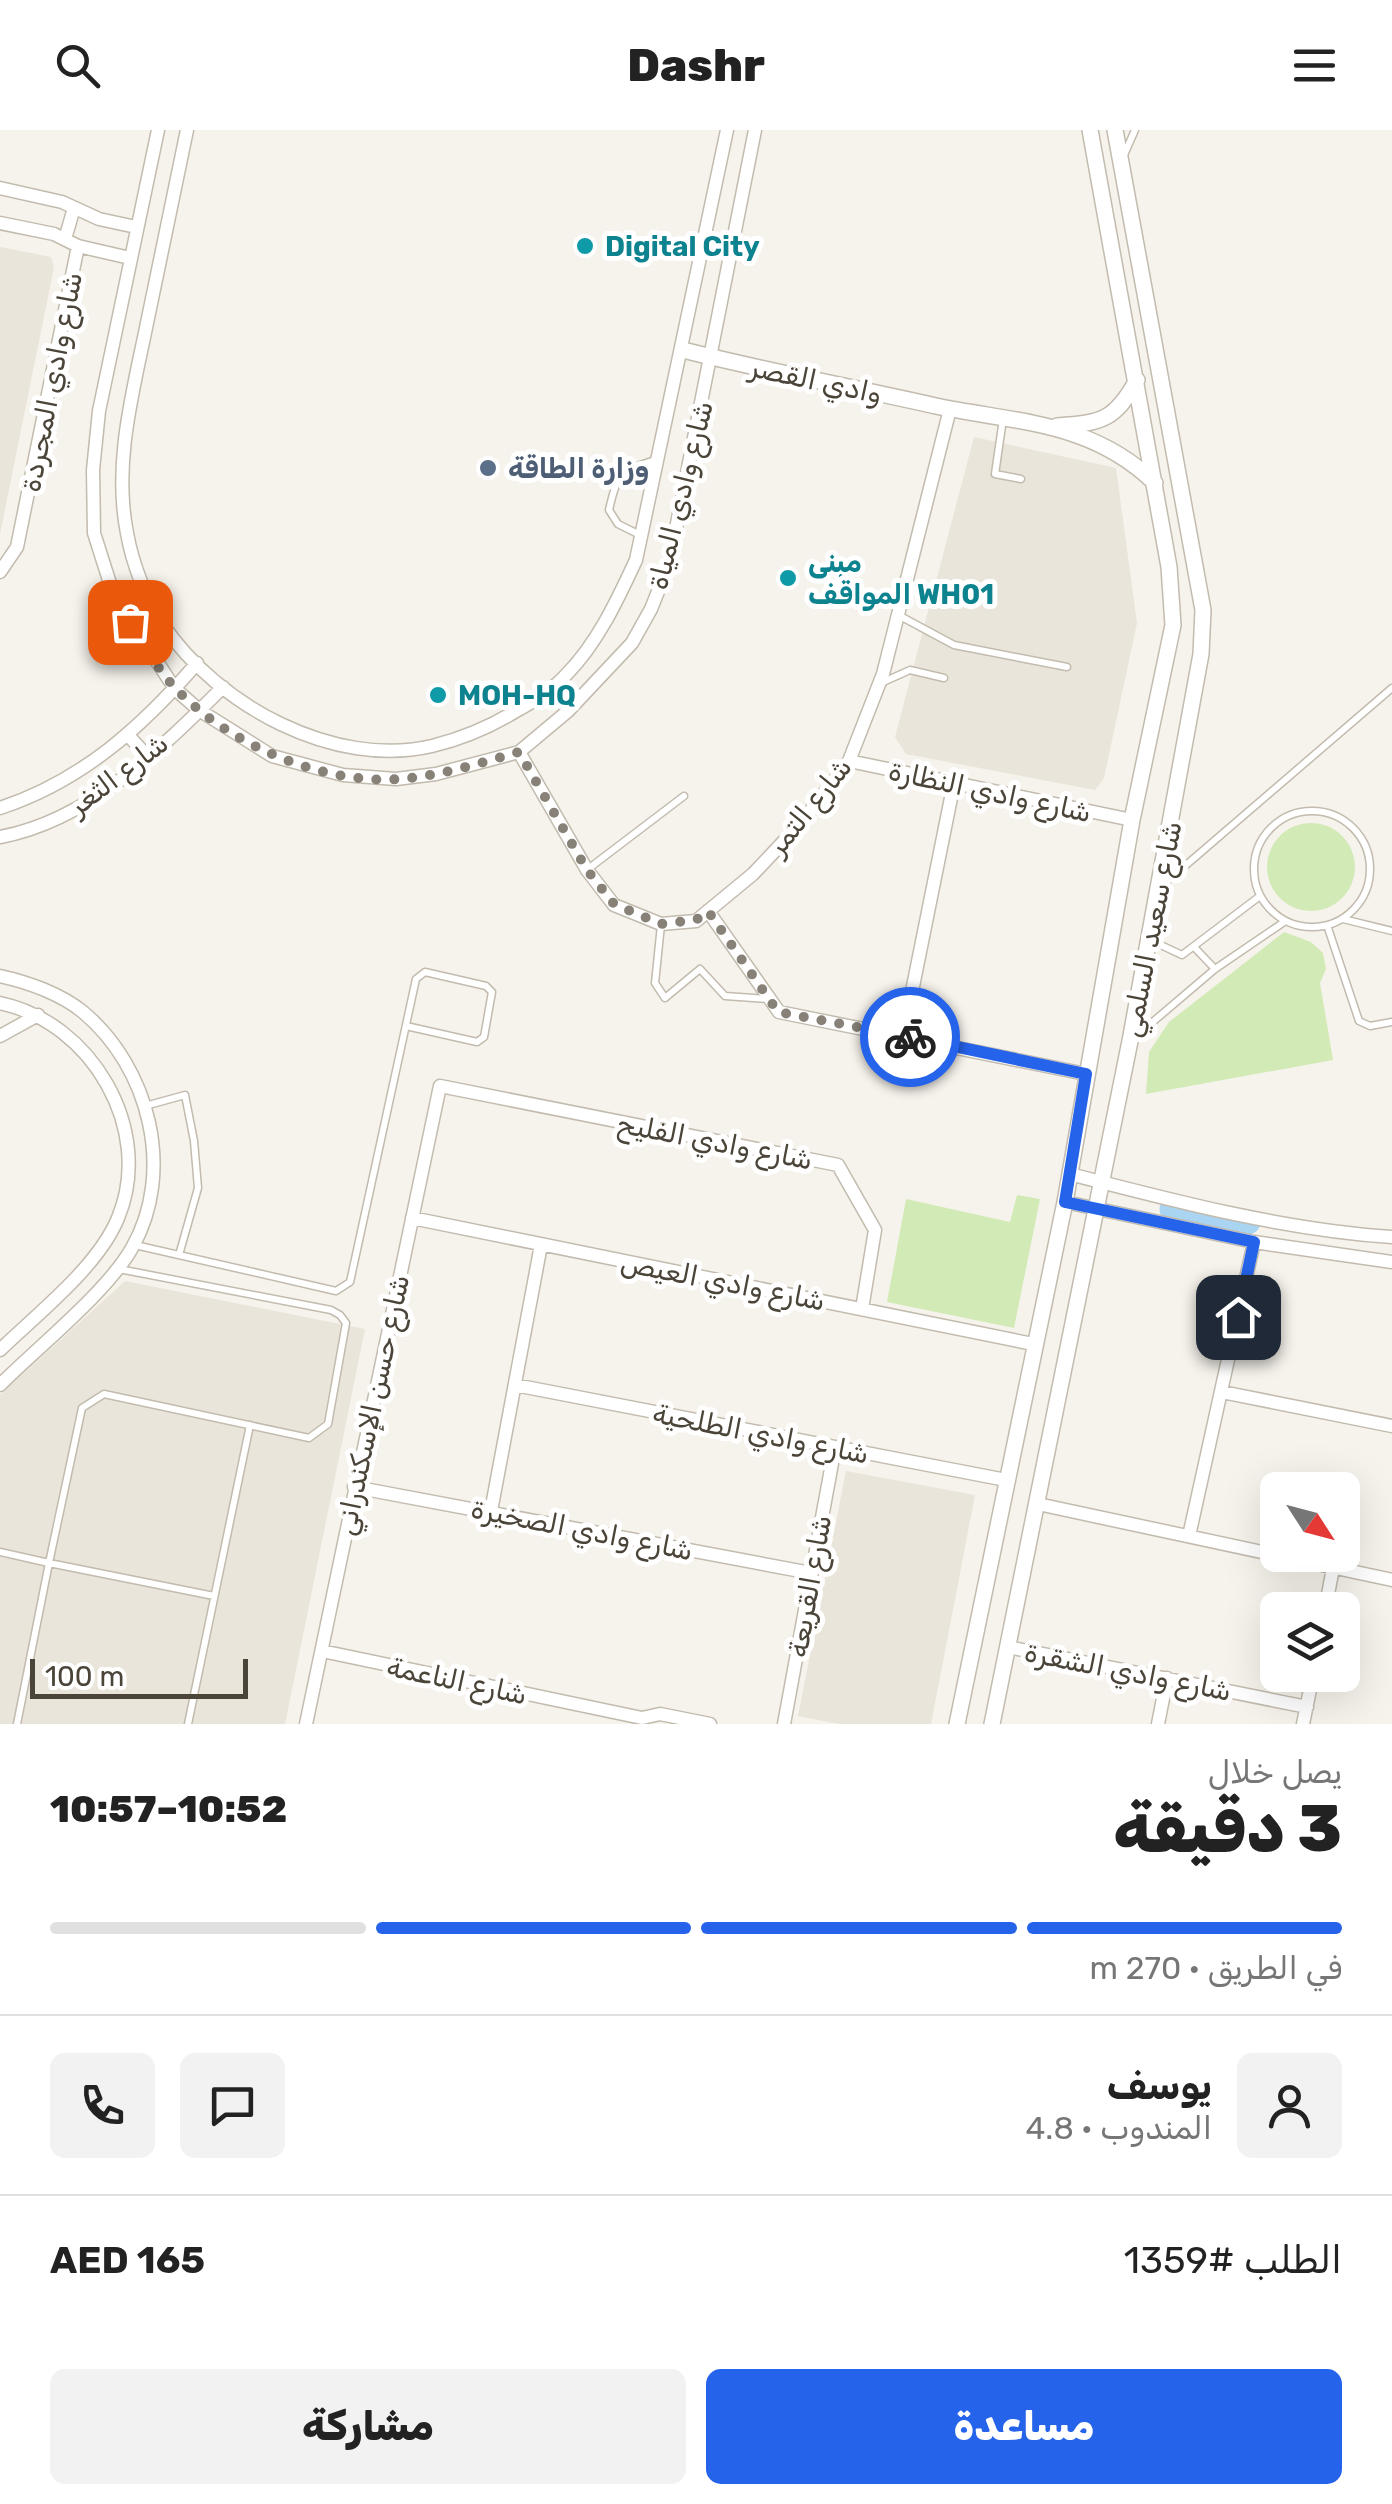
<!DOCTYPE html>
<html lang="ar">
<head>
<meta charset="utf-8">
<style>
  body { margin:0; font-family:Rubik,Vazirmatn,sans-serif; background:#f2f2f2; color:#222; direction:rtl; height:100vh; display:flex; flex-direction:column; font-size:38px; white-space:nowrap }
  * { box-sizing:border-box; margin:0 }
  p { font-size:32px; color:#767676 }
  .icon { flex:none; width:55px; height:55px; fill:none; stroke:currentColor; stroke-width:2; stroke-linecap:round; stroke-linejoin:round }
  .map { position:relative; height:1594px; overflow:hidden; direction:ltr }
  .side { display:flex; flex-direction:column; background:#fff; flex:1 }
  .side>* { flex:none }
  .needle { width:65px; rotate:126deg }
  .tools { position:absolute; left:1260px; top:1342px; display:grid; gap:20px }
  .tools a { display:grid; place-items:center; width:100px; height:100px; border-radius:15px; background:#fff; box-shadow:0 10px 40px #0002; font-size:50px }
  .scale { position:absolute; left:30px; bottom:25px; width:218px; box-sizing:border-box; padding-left:10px; border:5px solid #4b4439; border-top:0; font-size:28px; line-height:35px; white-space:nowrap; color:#4b4439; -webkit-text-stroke:8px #fff; paint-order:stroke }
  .pin { position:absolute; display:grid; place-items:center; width:85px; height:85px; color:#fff; margin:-42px; border-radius:20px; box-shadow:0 5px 15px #0006 }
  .courier { position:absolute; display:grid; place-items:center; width:100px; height:100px; margin:-50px; border:8px solid #2563eb; border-radius:50%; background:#fff; color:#222; box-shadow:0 2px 12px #0007 }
  .head em { font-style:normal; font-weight:800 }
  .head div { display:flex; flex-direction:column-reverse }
  .head { display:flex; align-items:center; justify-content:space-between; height:170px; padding:0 50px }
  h1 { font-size:65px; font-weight:800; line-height:75px }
  .bar { display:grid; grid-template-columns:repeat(4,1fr); gap:15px 10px; align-content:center; height:120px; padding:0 50px }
  .bar i { height:12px; border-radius:8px; background:#e0e0e0 }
  .bar .on { background:#2563eb }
  .bar p { grid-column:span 4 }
  .line { display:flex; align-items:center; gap:25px; padding:0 50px; border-top:2px solid #e0e0e0 }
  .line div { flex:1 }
  .round { display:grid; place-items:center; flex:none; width:105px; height:105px; border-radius:15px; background:#f2f2f2 }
  .button { display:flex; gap:20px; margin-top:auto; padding:20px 50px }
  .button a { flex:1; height:115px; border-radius:15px; background:#2563eb; color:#fff; font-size:40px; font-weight:800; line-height:115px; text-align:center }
  .button a+a { background:#f2f2f2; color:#222 }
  header { display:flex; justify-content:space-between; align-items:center; height:130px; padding:0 50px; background:#fff; font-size:45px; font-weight:800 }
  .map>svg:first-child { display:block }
  .residential { fill:#eae5da }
  .green { fill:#d2eab5 }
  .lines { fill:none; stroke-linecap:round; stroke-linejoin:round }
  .river { stroke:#a9d4f2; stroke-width:25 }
  .service-casing { stroke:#c2bbae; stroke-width:9 }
  .minor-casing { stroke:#c2bbae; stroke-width:15 }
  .tertiary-casing { stroke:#c2bbae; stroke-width:18 }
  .service { stroke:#fff; stroke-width:6 }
  .minor { stroke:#fff; stroke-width:12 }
  .tertiary { stroke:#fff; stroke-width:15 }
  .done { stroke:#878178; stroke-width:10; stroke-dasharray:0 18 }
  .route { stroke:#2563eb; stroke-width:12 }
  .culture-dot { fill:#0f9aa8; stroke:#fff; stroke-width:4 }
  .service-dot { fill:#5c6f8a; stroke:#fff; stroke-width:4 }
  .labels { text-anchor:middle; stroke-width:10; stroke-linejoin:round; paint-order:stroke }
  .culture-label { font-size:28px; font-weight:bold; fill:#0d838f; stroke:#fff; text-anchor:start }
  .street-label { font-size:28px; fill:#4b4439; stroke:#fff }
  .service-label { font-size:28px; font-weight:bold; fill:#4e5e75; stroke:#fff; text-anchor:start }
</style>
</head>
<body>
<header><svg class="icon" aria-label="menu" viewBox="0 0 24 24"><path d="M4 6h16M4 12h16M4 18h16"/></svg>Dashr<svg class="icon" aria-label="search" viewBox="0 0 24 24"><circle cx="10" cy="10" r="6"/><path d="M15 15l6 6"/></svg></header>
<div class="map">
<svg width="1392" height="1594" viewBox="0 0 1392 1594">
  <rect width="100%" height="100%" fill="#f6f3ec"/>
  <!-- residential -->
  <path class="residential" d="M0 117 51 127 54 137 0 404Z
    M974 307 1116 338 1137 493 1104 648 1095 660 906 624 895 607Z
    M125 1151 365 1199 285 1594H0V1265Z
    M846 1341 975 1365 931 1594H839L798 1586Z"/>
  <!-- green -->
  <path class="green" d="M1267 737a44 44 0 1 1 88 0a44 44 0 1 1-88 0Z
    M1284 802 1311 812 1323 823 1326 839 1320 853 1333 930 1146 964 1149 922 1169 892Z
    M1017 1065 1040 1069 1014 1198 887 1172 906 1069 1010 1092Z"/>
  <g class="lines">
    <!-- river -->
    <path class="river" d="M1172 1079 1248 1092"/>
    <defs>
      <path id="service" d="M1124 25 1135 0
        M1003 289 995 344 1021 349
        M640 405 618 394 609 380C617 345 620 341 655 330
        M900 486 954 515 1067 537
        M881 553 910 540 944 548
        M1254 739a58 58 0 1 1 116 0a58 58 0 1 1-116 0Z
        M588 739 684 666
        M1164 754 1392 558
        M1343 789 1392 801
        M661 795 655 853 665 868 700 839 725 866 769 869
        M1327 795 1359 891 1370 896 1392 892
        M1150 810 1182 825 1260 766
        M1195 818 1215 839
        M1135 907 1215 839 1284 792
        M145 976 185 965 194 1011 198 1058 179 1125
        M135 1115 336 1161 350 1152 416 849 425 842 486 856 492 862 484 907 477 912 406 896
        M0 1422 49 1433 82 1278 104 1264 309 1308 328 1294 346 1193 340 1185 331 1180 119 1139
        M17 1594 49 1433 214 1466
        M188 1594 250 1295"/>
      <path id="minor" d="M158 0 99 281 93 340 94 403 114 466 175 559 199 580 272 626 343 645 396 649 436 644 519 622 568 581 632 513 651 479 669 434 755 0
        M187 0C174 64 160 129 147 193 133 262 113 333 127 403 132 432 146 470 163 495 218 575 333 639 432 616 461 609 490 597 516 581 533 572 552 560 565 546 597 514 617 471 636 430L727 0
        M0 58 62 72 99 89 136 97
        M0 93 54 104 78 116 130 128
        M65 109 74 78
        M0 442 17 417 78 116
        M127 604 147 626
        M519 622 587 740 614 775 661 794 696 791 753 744 802 692 849 631 883 544 950 279
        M849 631 1132 690
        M0 678C82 651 142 597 197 533
        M0 707C88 691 161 619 223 557
        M708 781 779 882 1086 944
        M0 846C28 852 61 864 83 882 149 937 176 1041 132 1118 107 1162 38 1217 0 1255
        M0 873C91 892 155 999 118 1088 98 1137 37 1184 0 1220
        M0 906 38 885
        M903 906 954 653
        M1070 1044C1174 1071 1284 1100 1392 1107
        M1065 1072 1254 1112 1392 1132
        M412 1088 1033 1214
        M515 1255 1006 1350
        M1222 1262 1392 1296
        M354 1357 811 1443
        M1038 1374 1392 1450
        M491 1381 541 1115
        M1189 1406 1254 1112
        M1325 1480 1333 1438
        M1008 1517 1307 1577
        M322 1521 642 1588 660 1584 710 1594
        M306 1594 440 956 838 1035 875 1100 862 1179
        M784 1594 835 1317
        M1158 1594 1167 1548
        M1303 1594 1313 1545"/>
      <path id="tertiary" d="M683 220C766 241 852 257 936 276 1018 293 1091 291 1155 353
        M1057 296C1102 293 1115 290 1137 250
        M957 1594 1065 1072 1132 690 1173 495 1169 437 1090 0
        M992 1594 1130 911 1201 524 1203 480 1115 0"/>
    </defs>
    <!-- service casing -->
    <use href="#service" class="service-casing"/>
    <!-- minor casing -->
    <use href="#minor" class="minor-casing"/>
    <!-- tertiary casing -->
    <use href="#tertiary" class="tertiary-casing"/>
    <!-- service -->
    <use href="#service" class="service"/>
    <!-- minor -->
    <use href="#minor" class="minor"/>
    <!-- tertiary -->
    <use href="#tertiary" class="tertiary"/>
  </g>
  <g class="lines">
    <!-- done -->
    <path class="done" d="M130 492C144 515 159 542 178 561 231 615 323 655 400 649 440 646 480 633 519 622L587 740 614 774 661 794 696 790 708 781 778 882 910 907"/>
    <!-- route -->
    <path class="route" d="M910 907 1086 944 1065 1072 1254 1112 1238 1187"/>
  </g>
  <!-- markers -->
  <g class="culture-dot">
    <circle cx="585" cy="116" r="10"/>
    <circle cx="788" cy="448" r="10"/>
    <circle cx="438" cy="565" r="10"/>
  </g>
  <circle class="service-dot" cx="488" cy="338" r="10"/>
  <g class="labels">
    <!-- culture labels -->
    <g class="culture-label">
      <text x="605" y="126">Digital City</text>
      <text x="808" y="442">مبنى<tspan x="808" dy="32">المواقف WH01</tspan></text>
      <text x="458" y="575">MOH-HQ</text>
    </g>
    <!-- street labels -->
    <g class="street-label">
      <text transform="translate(816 250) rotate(12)" y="10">وادي القصر</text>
      <text transform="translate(51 252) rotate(-79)" y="10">شارع وادي المجردة</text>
      <text transform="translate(680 365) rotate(-76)" y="10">شارع وادي المياة</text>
      <text transform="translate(118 644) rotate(-37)" y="10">شارع الثغر</text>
      <text transform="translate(990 661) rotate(12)" y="10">شارع وادي النظارة</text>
      <text transform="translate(809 676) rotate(-51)" y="10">شارع التمر</text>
      <text transform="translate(1151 799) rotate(-79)" y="10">شارع سعيد السلمي</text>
      <text transform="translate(715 1011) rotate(11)" y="10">شارع وادي الفليح</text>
      <text transform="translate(723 1151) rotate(11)" y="10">شارع وادي العيص</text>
      <text transform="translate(372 1275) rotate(-78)" y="10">شارع حسن الإسكندراني</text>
      <text transform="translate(761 1303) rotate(11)" y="10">شارع وادي الطلحية</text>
      <text transform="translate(582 1399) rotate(11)" y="10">شارع وادي الصخيرة</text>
      <text transform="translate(809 1456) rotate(-80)" y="10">شارع القريعة</text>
      <text transform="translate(1128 1541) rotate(11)" y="10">شارع وادي الشقرة</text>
      <text transform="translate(457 1550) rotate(12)" y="10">شارع الناعمة</text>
    </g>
    <!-- service labels -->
    <g class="service-label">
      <text x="508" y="348">وزارة الطاقة</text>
    </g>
  </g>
</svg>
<div class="tools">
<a><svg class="needle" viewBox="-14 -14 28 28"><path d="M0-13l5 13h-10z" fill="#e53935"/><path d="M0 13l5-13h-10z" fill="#767676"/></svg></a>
<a><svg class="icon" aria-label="layers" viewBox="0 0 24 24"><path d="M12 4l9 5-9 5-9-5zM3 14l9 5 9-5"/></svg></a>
</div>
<div class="scale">100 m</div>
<div class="pin" style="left:130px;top:492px;background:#ea580c"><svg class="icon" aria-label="bag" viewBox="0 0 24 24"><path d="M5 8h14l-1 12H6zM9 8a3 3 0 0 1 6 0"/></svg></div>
<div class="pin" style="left:1238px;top:1187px;background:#1f2937"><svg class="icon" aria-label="home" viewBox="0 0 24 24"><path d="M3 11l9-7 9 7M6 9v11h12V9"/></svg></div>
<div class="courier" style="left:910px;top:907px"><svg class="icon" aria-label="bike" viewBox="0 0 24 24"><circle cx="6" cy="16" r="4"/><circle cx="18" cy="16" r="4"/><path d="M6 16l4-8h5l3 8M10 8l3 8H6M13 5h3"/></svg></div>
</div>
<section class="side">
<div class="head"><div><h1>3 دقيقة</h1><p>يصل خلال</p></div><em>10:52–10:57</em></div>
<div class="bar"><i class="on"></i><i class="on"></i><i class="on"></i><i></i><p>في الطريق · 270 m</p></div>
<div class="line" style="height:180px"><a class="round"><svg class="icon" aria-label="person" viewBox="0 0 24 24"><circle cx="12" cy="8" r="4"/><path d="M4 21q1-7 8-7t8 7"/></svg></a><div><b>يوسف</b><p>المندوب · 4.8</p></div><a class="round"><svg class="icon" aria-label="chat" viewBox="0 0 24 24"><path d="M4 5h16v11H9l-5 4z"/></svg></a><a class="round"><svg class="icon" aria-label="phone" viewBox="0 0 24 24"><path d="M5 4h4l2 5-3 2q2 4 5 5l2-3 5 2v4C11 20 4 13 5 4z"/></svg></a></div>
<div class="line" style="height:130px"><div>الطلب #1359</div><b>AED 165</b></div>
<div class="button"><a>مساعدة</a><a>مشاركة</a></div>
</section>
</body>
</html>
